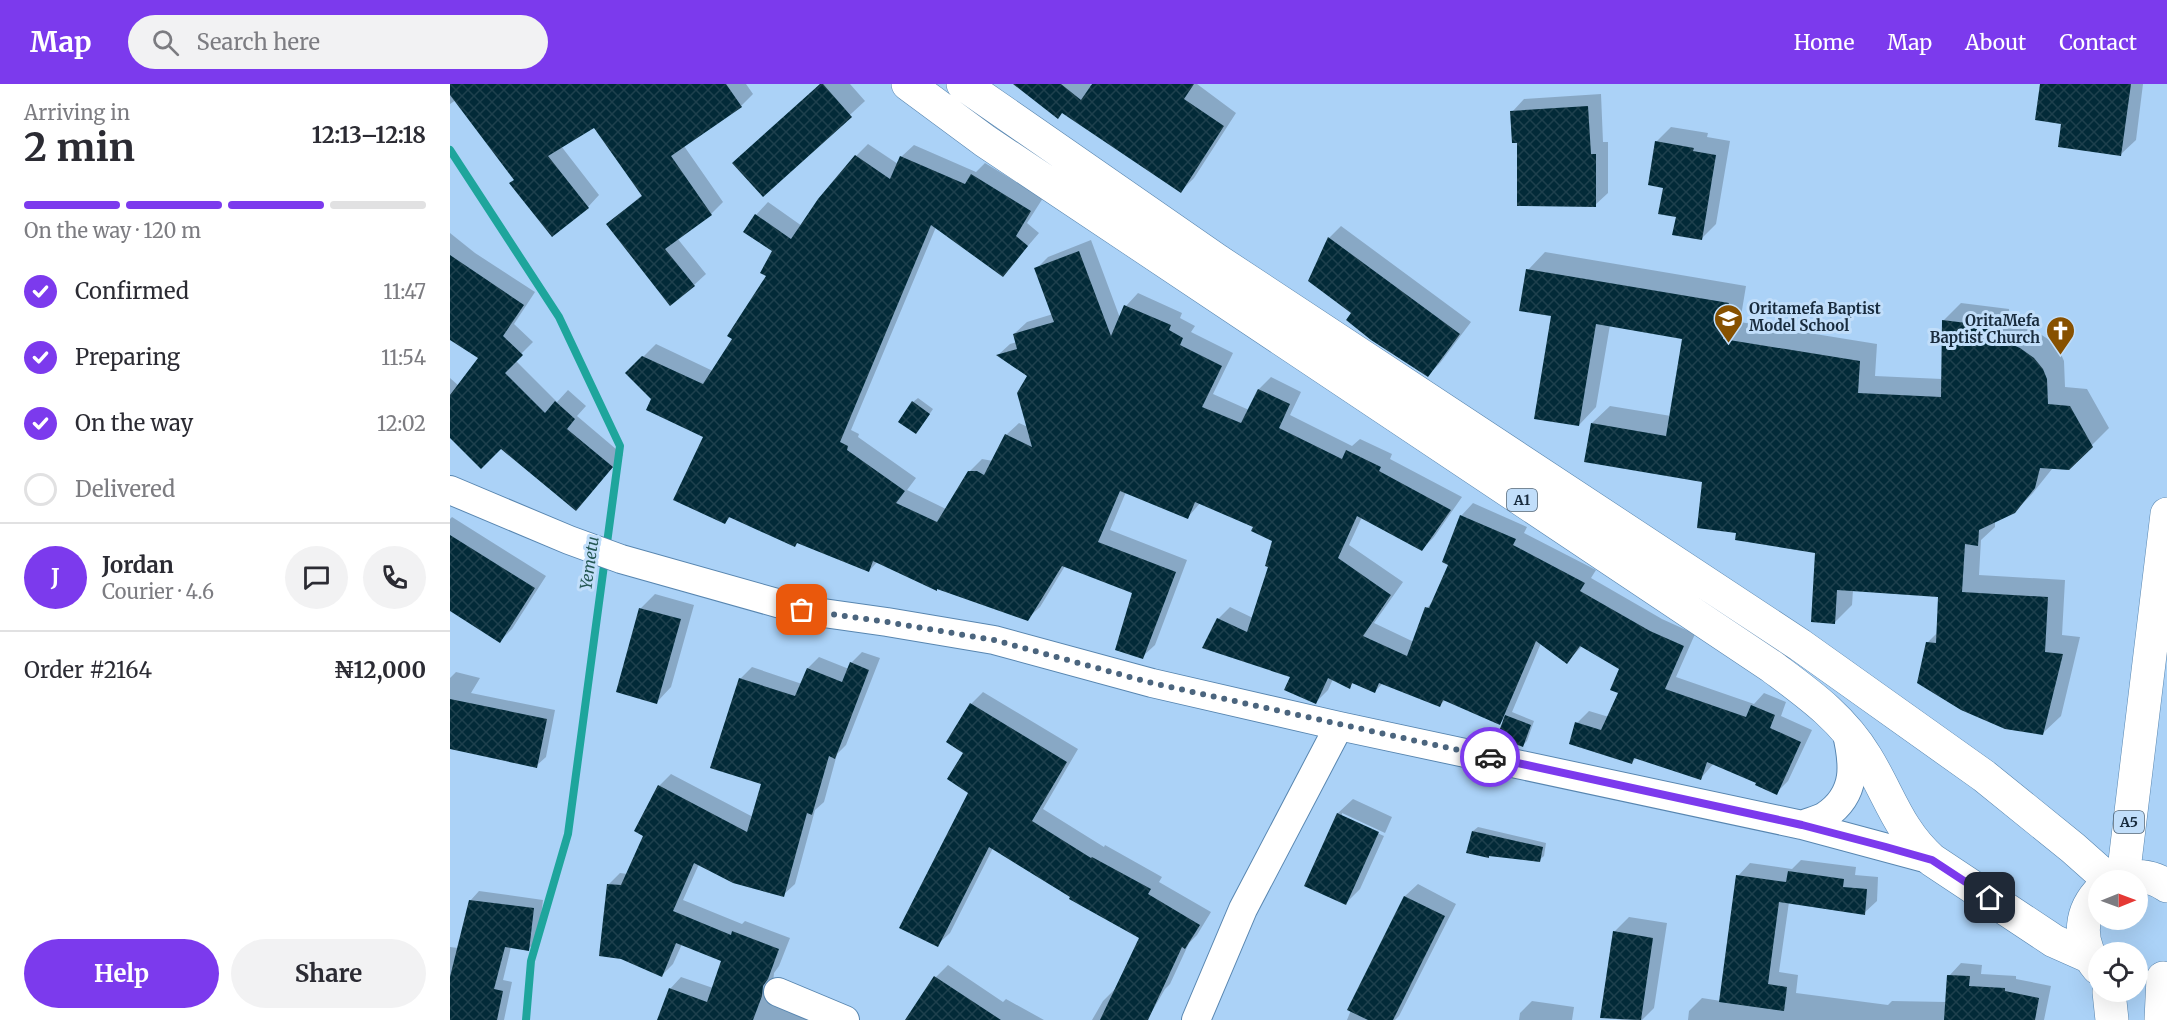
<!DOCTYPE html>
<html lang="en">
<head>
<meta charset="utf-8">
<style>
  body { margin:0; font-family:Merriweather,serif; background:#f2f2f3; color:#2b2b33; height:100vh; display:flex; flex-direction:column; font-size:22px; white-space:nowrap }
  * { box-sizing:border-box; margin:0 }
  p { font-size:20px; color:#7c7c81 }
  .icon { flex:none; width:33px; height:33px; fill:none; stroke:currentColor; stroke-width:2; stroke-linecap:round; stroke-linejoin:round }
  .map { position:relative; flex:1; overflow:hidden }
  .sheet { display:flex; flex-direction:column; background:#fff; width:450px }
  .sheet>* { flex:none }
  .needle { width:39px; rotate:89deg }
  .controls { position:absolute; left:1638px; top:786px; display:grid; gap:12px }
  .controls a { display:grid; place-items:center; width:60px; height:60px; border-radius:50%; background:#fff; box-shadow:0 6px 24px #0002; font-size:30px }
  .pin { position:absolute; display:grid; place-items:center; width:51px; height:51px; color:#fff; margin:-26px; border-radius:12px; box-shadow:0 3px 9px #0006 }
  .courier { position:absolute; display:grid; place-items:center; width:60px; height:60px; margin:-30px; border:4px solid #7c3aed; border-radius:50%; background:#fff; color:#222; box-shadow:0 2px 8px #0007 }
  .head em { font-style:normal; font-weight:700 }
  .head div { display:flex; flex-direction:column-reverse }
  .head { display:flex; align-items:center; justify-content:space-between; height:102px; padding:0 24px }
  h1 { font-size:39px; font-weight:700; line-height:45px }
  .bar { display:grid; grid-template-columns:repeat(4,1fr); gap:9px 6px; align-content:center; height:72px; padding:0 24px }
  .bar i { height:8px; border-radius:4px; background:#e1e1e2 }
  .bar .current { background:#7c3aed }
  .bar p { grid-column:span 4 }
  .line { display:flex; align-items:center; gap:15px; padding:0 24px; border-top:2px solid #e1e1e2 }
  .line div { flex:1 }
  .round { display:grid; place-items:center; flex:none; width:63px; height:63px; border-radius:32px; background:#f2f2f3 }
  ol { padding:0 24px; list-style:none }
  li { display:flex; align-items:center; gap:18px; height:66px }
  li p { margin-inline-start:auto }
  li .icon { padding:6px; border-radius:50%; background:#7c3aed; color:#fff; stroke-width:4 }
  li:last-child { color:#7c7c81 }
  li i { width:33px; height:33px; border:3px solid #e1e1e2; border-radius:50% }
  .primary-button { display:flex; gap:12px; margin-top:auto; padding:12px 24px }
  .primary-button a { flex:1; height:69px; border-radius:36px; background:#7c3aed; color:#fff; font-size:24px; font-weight:700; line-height:69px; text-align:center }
  .primary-button a+a { background:#f2f2f3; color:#2b2b33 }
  header { display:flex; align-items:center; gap:36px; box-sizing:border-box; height:84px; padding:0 30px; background:#7c3aed; color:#fff }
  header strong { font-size:28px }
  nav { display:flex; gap:33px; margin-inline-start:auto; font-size:21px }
  .search { width:420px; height:54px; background:#f2f2f3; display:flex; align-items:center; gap:15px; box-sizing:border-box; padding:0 21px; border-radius:33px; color:#7c7c81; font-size:22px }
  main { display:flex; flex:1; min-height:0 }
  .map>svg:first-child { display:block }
  .shadow { fill:#0003 }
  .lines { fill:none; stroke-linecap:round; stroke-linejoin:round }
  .stream { stroke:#1ea59c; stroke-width:8 }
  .building { fill:url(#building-cross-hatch) }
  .minor-casing { stroke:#5886b0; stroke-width:30 }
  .highway-casing { stroke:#5886b0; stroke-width:34 }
  .minor { stroke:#fff; stroke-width:28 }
  .highway { stroke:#fff; stroke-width:33 }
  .done { stroke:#4b657e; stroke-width:6; stroke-dasharray:0 10.8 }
  .route { stroke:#7c3aed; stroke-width:8 }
  .labels { text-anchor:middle; stroke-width:6; stroke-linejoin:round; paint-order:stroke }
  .shield { fill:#c1defa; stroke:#4b6176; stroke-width:1.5 }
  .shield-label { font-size:14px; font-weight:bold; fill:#182b3d }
  .poi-label { font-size:15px; font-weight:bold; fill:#182b3d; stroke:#c1defa; text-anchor:start }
  .water-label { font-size:16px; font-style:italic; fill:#255854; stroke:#c1defa }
</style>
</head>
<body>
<header>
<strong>Map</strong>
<div class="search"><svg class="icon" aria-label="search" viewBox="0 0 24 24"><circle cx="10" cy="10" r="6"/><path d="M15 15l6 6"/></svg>Search here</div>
<nav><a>Home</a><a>Map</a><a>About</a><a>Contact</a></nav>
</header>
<main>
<section class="sheet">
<div class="head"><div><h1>2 min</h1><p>Arriving in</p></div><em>12:13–12:18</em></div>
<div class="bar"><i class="current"></i><i class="current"></i><i class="current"></i><i></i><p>On the way · 120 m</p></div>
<ol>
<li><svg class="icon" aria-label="check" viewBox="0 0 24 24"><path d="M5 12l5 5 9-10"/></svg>Confirmed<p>11:47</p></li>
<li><svg class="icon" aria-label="check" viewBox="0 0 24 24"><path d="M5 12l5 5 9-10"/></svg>Preparing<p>11:54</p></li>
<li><svg class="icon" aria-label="check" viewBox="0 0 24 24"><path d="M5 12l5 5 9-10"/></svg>On the way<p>12:02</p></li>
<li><i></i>Delivered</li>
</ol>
<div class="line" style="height:108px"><b class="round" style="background:#7c3aed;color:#fff">J</b><div><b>Jordan</b><p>Courier · 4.6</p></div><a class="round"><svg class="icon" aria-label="chat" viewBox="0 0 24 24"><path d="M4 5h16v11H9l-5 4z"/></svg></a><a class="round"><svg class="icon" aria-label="phone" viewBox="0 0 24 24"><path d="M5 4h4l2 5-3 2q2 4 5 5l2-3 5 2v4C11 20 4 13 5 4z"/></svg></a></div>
<div class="line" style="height:78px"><div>Order #2164</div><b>₦12,000</b></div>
<div class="primary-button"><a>Help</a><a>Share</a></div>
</section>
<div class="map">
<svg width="1717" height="936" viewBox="0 0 1717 936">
  <defs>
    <pattern id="building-cross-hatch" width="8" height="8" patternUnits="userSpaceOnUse" patternTransform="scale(1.5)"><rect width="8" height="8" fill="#022a38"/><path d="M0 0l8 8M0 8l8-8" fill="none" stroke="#1e404d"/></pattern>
  </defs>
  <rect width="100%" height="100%" fill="#abd2f7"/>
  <!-- shadow -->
  <path class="shadow" d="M0 0H296L303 10 291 22 234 62 273 118 261 130 227 154 256 190 244 201 158 140 192 111 145 42 111 62 149 111 138 123 65 95 6 16 0 20Z
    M370 0H400L415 17 313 111Z
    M565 0H640L642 2 644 0H747L786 29 744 94 731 107 612 28Z
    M1591 0H1693L1686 56 1671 70 1613 38Z
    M1151 10 1153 58H1158V109L1145 121 1068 58 1062 28 1074 15Z
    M1221 43 1258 49 1257 53 1280 57 1266 140 1252 154 1227 132 1214 102 1206 58Z
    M418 60 448 80 451 73 464 61 526 88 535 79 593 114 577 139 589 149 553 191 486 143 401 346 409 350 408 353 466 394 457 406 496 425 519 388 532 375 543 377 556 351 569 339 578 343 579 292 548 271 560 260 567 258 564 250 577 238 603 230 586 185 598 173 641 156 670 234 676 222 688 209 732 229 730 234 745 242 741 248 783 269 763 310 799 326 809 305 821 293 851 308 840 331 902 362 910 355 942 370 940 375 1012 413 984 453 972 465 912 433 899 461 953 498 924 539 964 558 977 524 984 516 1000 480 1011 432 1023 419 1077 443 1074 449 1146 486 1141 494 1212 535 1245 550 1226 593 1304 620 1314 609 1336 618 1331 632 1362 646 1338 697 1326 709 1308 698 1264 679 1251 694 1187 673 1182 678 1127 639 1139 627 1159 633 1170 608 1171 584 1132 562 1117 578 1091 559 1062 628 1084 637 1077 657 1073 661 1056 633 1050 639 995 616 990 621 933 599 924 608 904 598 899 603 883 595 878 606 866 618 842 592 768 535 780 523 803 534 820 482 824 456 805 442 751 418 738 433 676 408 660 446 737 476 705 561 692 573 684 508 615 482 590 523 577 535 428 477 419 487 281 432 275 438 254 352 203 315 177 289 206 260 263 287 284 255 318 192 324 166 295 148 306 131 318 118 352 142 406 72Z
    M891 142 1021 238 990 279 978 291 879 154Z
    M0 149 25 169 85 208 64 240 83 258 65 276 107 318 118 306 136 322 127 332 173 371 137 413 51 363 0 352V294L9 302 30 274 0 254Z
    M1095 168 1296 202 1290 238 1427 260 1425 292 1492 295 1493 237 1511 219 1559 225 1560 244H1581L1601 257 1610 268 1614 277 1615 303 1637 305 1659 344 1618 385H1602L1582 410 1564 428 1545 437V443L1531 456 1529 491 1615 496 1612 551 1630 553 1611 632 1593 649 1477 559 1488 548 1490 512 1403 506 1402 521 1384 539 1367 468 1287 447 1254 397 1142 339 1160 322 1221 332 1234 253 1160 241 1146 323 1129 341 1103 231 1078 186Z
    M468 314 483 325 470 344 463 318Z
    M2 433 96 492 62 545 50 557 0 526V435Z
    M205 510 244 521 221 603 207 618 191 524Z
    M412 568 430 574 396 661 387 670 374 718 365 726 345 800 333 811 249 780 233 816 292 840 295 837 340 854 329 882 324 889 323 899 367 936H209L220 905 231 893 263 904 272 876 232 860 223 880 212 891 158 801 170 789 178 790 195 751 209 702 221 690 303 733 313 699 290 595 302 583 352 600 358 584 369 573 399 585 401 579Z
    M6 588 30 594 21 609 105 626 96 673 86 682 0 663V594Z
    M533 608 628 665 593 725 654 763 655 761 712 793 709 798 761 828 747 851 739 859 720 900 715 905 697 936H642L653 917 665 905 691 853 543 764 500 849 487 861 520 708 515 668 498 658 521 620Z
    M903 715 942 733 935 749 892 729V733L934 752 910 805 896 819 856 801 888 729Z
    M1028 743 1096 759 1094 772 1089 776 1041 771 1038 773 1023 747Z
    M1351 776 1406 783 1405 791 1428 793 1427 817 1414 829 1339 818 1329 888 1348 891 1346 909 1438 921 1442 917 1497 918 1499 892 1511 879 1532 881 1531 890 1566 892V895L1601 902 1594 936H1238L1239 927 1252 914 1271 917 1288 792 1300 779 1342 785Z
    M968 800 1006 820 949 932 945 936H897L901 926 899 925 955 812Z
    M29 807 93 816 88 856 78 865 61 863 53 896 62 898 54 936H0V863L8 864 20 817Z
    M1179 833 1217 839 1204 924 1192 936H1172L1151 933 1164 848Z
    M498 881 553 918 556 915 594 936H470L461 930 486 893Z
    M1082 917 1124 923 1122 936H1069L1070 929Z"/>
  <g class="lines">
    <!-- stream -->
    <path class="stream" d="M0 66 109 233 170 362 118 750 81 877 76 936"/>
  </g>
  <!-- building -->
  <path class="building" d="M0 0H276L292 23 221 72 262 131 215 165 245 202 220 222 156 140 192 112 144 44 98 72 139 124 102 153 59 99 64 96 0 11Z
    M370 0H373L402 33 313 113 282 79Z
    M563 0H611L631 16 642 0H744L734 15 774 42 731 109 612 29 608 35Z
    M1590 0H1681L1671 72 1608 63 1611 40 1585 36Z
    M1138 22 1141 70H1146V123L1067 122V59H1062L1060 27Z
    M1205 57 1244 64 1243 67 1266 71 1252 156 1222 151 1226 133 1208 130 1213 104 1198 101Z
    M405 71 440 95 450 72 515 100 521 90 581 127 566 152 578 162 553 193 481 141 390 358 398 362 397 366 455 407 446 419 487 438 518 387H527L534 391 555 350 582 363 567 309 577 292 546 271 567 265 563 250 604 238 584 184 629 167 661 252 674 221 721 241 719 246 733 254 730 261 772 282 752 323 791 339 808 305 840 320 829 344 892 375 896 366 931 383 929 387 1001 426 972 467 907 432 888 474 941 511 913 552 957 572 975 523 979 524 998 481 992 478 1010 431 1066 455 1063 461 1135 499 1130 507 1200 547 1234 562 1215 605 1296 633 1301 621 1325 631 1320 644 1351 658 1327 711 1305 701 1306 699 1257 678 1251 696 1184 674 1182 680 1119 660 1125 638 1151 646 1168 609 1160 606 1169 585 1130 562 1117 580 1086 557 1050 641 993 616 990 623 929 599 925 609 902 599 900 605 878 594 866 620 834 606 840 593 752 564 767 534 797 548 818 483 815 482 822 457 801 447 803 443 745 418 738 435 670 407 648 458 726 488 693 575 665 566 682 509 612 482 578 537 487 505V507L423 477 419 488 347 459 345 463 279 433 275 440 223 416 253 353 196 326 201 315 175 289 192 272 253 300 282 255 277 252 316 192 310 189 322 167 293 148 305 130 341 155 368 115Z
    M878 153 1010 250 978 293 921 256 896 236 901 229 858 197Z
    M0 171 74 221 53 252 73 271 55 289 95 329 105 317 125 335 117 345 163 383 126 427 51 365 31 385 0 354V311L28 274 0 256Z
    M1076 185 1279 219 1273 255 1410 277 1408 309 1491 313 1492 236 1542 242 1543 261H1563L1570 264 1584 274 1593 285 1597 295 1598 320 1620 322 1643 363 1619 386 1590 384 1585 404 1565 429 1529 446 1528 462 1515 460 1512 508 1598 513 1595 568 1613 570 1593 651 1555 645 1511 626 1467 599 1476 558 1486 559 1488 513 1387 506 1385 540 1361 538 1365 469 1285 456 1286 449 1247 444 1252 398 1134 378 1141 339 1216 352 1232 255 1146 240 1129 342 1084 335 1101 232 1069 227Z
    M462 317 480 330 466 350 448 338Z
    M0 451 85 504 50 559 0 527Z
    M189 524 231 535 207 620 166 608Z
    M400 578 419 586 385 675 379 672 362 731 357 729 334 813 283 799 244 779 223 827 281 851 282 847 329 865 318 895 313 902 312 912 303 936H207L219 904 257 918 271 877 226 859 212 893 171 875 149 872 157 800 171 801 193 752 184 747 208 701 297 748 311 700 260 684 289 594 345 612 357 584 392 598Z
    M0 615 97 635 87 684 0 665Z
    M520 619 617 678 582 737 641 774 642 773 701 805 698 810 750 841 735 865 732 863 698 936H650L689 854 619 815 620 813 539 763 488 863 449 844 518 709 497 695 513 669 496 658Z
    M1055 631 1081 641 1073 663 1047 653Z
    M887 729 929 748 896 821 854 802Z
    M1022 747 1093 763 1090 778 1039 772V774L1016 769Z
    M1338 787 1394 795 1393 803 1417 805 1415 831 1329 818 1318 900 1337 903 1334 927 1269 918 1286 791 1336 798Z
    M954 812 995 832 943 936H918L897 926Z
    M19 816 84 824 79 867 55 863 44 905 53 907 47 936H0V893Z
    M1163 847 1203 854 1191 936 1150 934Z
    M1497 891 1520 892 1519 902 1555 904V907L1589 914 1585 936H1494Z
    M484 892 551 936H455Z"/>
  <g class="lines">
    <defs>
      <path id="minor" d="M0 406 119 456 171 475 352 526 437 538 544 556 702 599 889 642 1352 741 1482 776
        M1352 741C1359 738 1368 736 1375 732 1408 710 1404 679 1396 646
        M328 908 395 936
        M746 936 793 825 889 642"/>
      <path id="highway" d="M458 0 535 57 1321 582C1357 609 1392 633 1416 673 1439 710 1448 746 1482 776L1604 857 1640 873
        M513 0 768 177 1350 561 1534 692 1623 764 1659 796
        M1673 794 1717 430
        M1666 796C1683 790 1702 791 1717 802
        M1648 809C1628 832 1629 861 1648 884
        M1659 908 1662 936
        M1711 936 1713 894"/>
    </defs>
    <!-- minor casing -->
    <use href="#minor" class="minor-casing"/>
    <!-- highway casing -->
    <use href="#highway" class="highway-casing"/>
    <!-- minor -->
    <use href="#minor" class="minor"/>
    <!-- highway -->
    <use href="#highway" class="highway"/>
  </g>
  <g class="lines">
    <!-- done -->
    <path class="done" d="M352 526 437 538 544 556 702 599 1040 673"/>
    <!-- route -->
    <path class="route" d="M1040 673 1352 741 1436 763 1482 776 1540 814"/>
  </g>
  <!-- icons -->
  <defs>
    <symbol id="school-pin" viewBox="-11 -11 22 30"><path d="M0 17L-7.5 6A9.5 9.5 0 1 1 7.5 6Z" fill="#875100" stroke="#c1defa"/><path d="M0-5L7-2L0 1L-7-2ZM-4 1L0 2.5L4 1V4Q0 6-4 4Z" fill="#fff"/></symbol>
    <symbol id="church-pin" viewBox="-11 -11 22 30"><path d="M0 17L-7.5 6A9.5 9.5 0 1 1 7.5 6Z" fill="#875100" stroke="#c1defa"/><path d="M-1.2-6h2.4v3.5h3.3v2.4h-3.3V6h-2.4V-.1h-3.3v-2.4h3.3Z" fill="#fff"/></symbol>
  </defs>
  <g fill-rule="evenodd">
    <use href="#school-pin" x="1262" y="218" width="33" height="45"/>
    <use href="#church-pin" x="1594" y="230" width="33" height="45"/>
  </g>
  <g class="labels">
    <!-- shield labels -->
    <g class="shield">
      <rect x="1057" y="405" width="30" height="22" rx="4.5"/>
      <rect x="1664" y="727" width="30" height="22" rx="4.5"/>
    </g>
    <g class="shield-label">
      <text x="1072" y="421">A1</text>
      <text x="1679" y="743">A5</text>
    </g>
    <!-- poi labels -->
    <g class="poi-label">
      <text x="1299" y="230">Oritamefa Baptist<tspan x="1299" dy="17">Model School</tspan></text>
      <text x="1590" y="242" text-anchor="end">OritaMefa<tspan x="1590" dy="17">Baptist Church</tspan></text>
    </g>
    <!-- water labels -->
    <g class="water-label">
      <text transform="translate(139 479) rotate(-82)" y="6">Yemetu</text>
    </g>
  </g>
</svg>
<div class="controls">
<a><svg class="needle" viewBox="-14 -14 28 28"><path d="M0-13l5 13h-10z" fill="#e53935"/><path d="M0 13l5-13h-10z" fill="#7c7c81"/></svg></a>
<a><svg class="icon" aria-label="locate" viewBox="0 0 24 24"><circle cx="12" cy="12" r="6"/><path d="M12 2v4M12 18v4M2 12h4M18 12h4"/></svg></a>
</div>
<div class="pin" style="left:352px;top:526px;background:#ea580c"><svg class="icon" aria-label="bag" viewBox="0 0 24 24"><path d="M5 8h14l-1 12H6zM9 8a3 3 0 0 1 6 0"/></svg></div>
<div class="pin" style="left:1540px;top:814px;background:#1f2937"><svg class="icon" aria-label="home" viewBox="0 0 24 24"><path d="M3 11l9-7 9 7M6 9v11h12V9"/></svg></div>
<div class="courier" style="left:1040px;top:673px"><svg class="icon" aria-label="car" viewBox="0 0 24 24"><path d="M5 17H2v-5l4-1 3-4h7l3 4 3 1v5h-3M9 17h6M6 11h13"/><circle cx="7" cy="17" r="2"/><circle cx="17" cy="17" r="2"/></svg></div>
</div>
</main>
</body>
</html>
